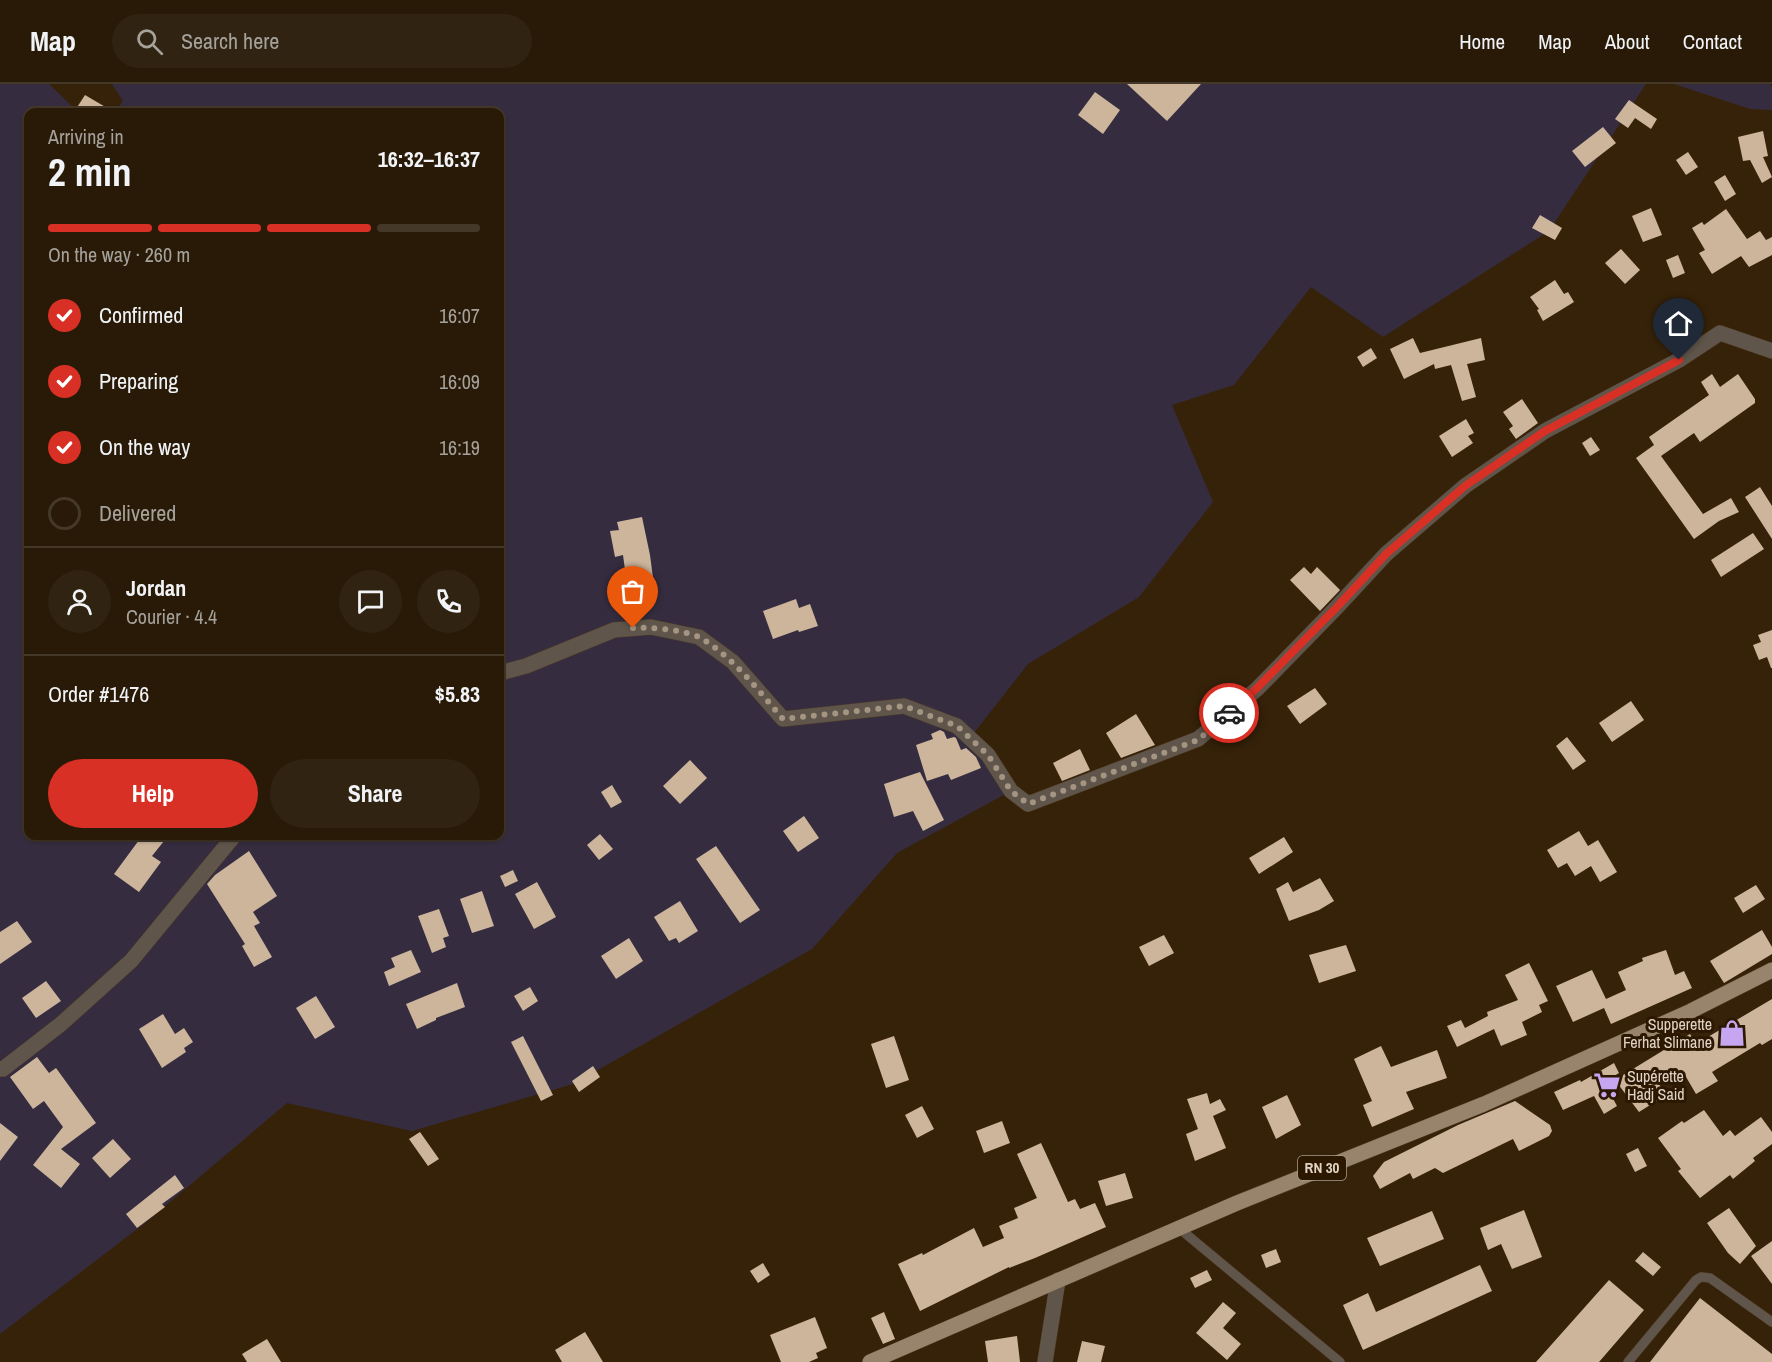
<!DOCTYPE html>
<html lang="en">
<head>
<meta charset="utf-8">
<style>
  body { margin:0; font-family:"Archivo Narrow",sans-serif; background:#302311; color:#f1f3f6; height:100vh; display:flex; flex-direction:column; font-size:22px; white-space:nowrap }
  * { box-sizing:border-box; margin:0 }
  p { font-size:20px; color:#a5a19b }
  .icon { flex:none; width:33px; height:33px; fill:none; stroke:currentColor; stroke-width:2; stroke-linecap:round; stroke-linejoin:round }
  .map { position:relative; flex:1; overflow:hidden }
  .drawer { position:absolute; left:24px; top:24px; width:480px; height:732px; display:flex; flex-direction:column; background:#281a07; border-radius:12px; box-shadow:0 2px 4px #0004,0 0 0 2px #443828 }
  .drawer>* { flex:none }
  .pin { position:absolute; display:grid; place-items:center; width:51px; height:51px; color:#fff; margin:-62px -26px; border-radius:50% 50% 50% 0; rotate:-45deg; box-shadow:0 0 6px #0007 }
  .pin .icon { rotate:45deg }
  .courier { position:absolute; display:grid; place-items:center; width:60px; height:60px; margin:-30px; border:4px solid #d93025; border-radius:50%; background:#fff; color:#222; box-shadow:0 2px 8px #0007 }
  .summary em { font-style:normal; font-weight:700 }
  .summary div { display:flex; flex-direction:column-reverse }
  .summary { display:flex; align-items:center; justify-content:space-between; height:102px; padding:0 24px }
  h1 { font-size:39px; font-weight:700; line-height:45px }
  .bar { display:grid; grid-template-columns:repeat(4,1fr); gap:9px 6px; align-content:center; height:72px; padding:0 24px }
  .bar i { height:8px; border-radius:4px; background:#443828 }
  .bar .selected { background:#d93025 }
  .bar p { grid-column:span 4 }
  .line { display:flex; align-items:center; gap:15px; padding:0 24px; border-top:2px solid #443828 }
  .line div { flex:1 }
  .round { display:grid; place-items:center; flex:none; width:63px; height:63px; border-radius:32px; background:#302311 }
  ol { padding:0 24px; list-style:none }
  li { display:flex; align-items:center; gap:18px; height:66px }
  li p { margin-inline-start:auto }
  li .icon { padding:6px; border-radius:50%; background:#d93025; color:#fff; stroke-width:4 }
  li:last-child { color:#a5a19b }
  li i { width:33px; height:33px; border:3px solid #443828; border-radius:50% }
  .cta { display:flex; gap:12px; margin-top:auto; padding:12px 24px }
  .cta a { flex:1; height:69px; border-radius:36px; background:#d93025; color:#fff; font-size:24px; font-weight:700; line-height:69px; text-align:center }
  .cta a+a { background:#302311; color:#f1f3f6 }
  header { display:flex; align-items:center; gap:36px; box-sizing:border-box; height:84px; padding:0 30px; background:#281a07; border-bottom:2px solid #443828 }
  header strong { font-size:28px }
  nav { display:flex; gap:33px; margin-inline-start:auto; font-size:21px }
  .search { width:420px; height:54px; background:#302311; display:flex; align-items:center; gap:15px; box-sizing:border-box; padding:0 21px; border-radius:33px; color:#a5a19b; font-size:22px }
  .map>svg:first-child { display:block }
  .green { fill:#352d3f }
  .building { fill:#cdb59c }
  .lines { fill:none; stroke-linecap:round; stroke-linejoin:round }
  .service-casing { stroke:#513e27; stroke-width:10 }
  .minor-casing { stroke:#513e27; stroke-width:16 }
  .primary-casing { stroke:#513e27; stroke-width:16 }
  .service { stroke:#60554a; stroke-width:9 }
  .minor { stroke:#60554a; stroke-width:15 }
  .primary { stroke:#98836d; stroke-width:15 }
  .done { stroke:#a49583; stroke-width:6; stroke-dasharray:0 10.8 }
  .route { stroke:#d93025; stroke-width:8 }
  .labels { text-anchor:middle; stroke-width:6; stroke-linejoin:round; paint-order:stroke }
  .shield { fill:#2c1801; stroke:#aa9b8a; stroke-width:1.5 }
  .shield-label { font-size:15px; font-weight:bold; fill:#e0d3c5 }
  .poi-label { font-size:16px; fill:#e0d3c5; stroke:#2c1801; text-anchor:end }
</style>
</head>
<body>
<header>
<strong>Map</strong>
<div class="search"><svg class="icon" aria-label="search" viewBox="0 0 24 24"><circle cx="10" cy="10" r="6"/><path d="M15 15l6 6"/></svg>Search here</div>
<nav><a>Home</a><a>Map</a><a>About</a><a>Contact</a></nav>
</header>
<div class="map">
<svg width="1772" height="1278" viewBox="0 0 1772 1278">
  <rect width="100%" height="100%" fill="#362209"/>
  <!-- green -->
  <path class="green" d="M0 0H49L78 28H28V752H500V28H115L123 17 112 0H1646L1549 147 1383 253 1311 203 1234 301 1172 321 1213 418 1139 513 1028 580 970 654 1011 707 897 769 812 865 573 1000 412 1047 287 1019 145 1139 0 1250Z
    M1674 0H1770L1772 3V26L1750 25Z"/>
  <!-- building -->
  <path class="building" d="M1127 0H1201L1167 37Z
    M1095 8 1120 26 1103 50 1078 31Z
    M85 11 114 28H74Z
    M1629 16 1657 35 1651 45 1635 34 1628 44 1615 35Z
    M1603 43 1616 59 1585 83 1572 67Z
    M1763 47 1768 72 1763 73 1772 93 1762 99 1750 76 1743 77 1738 53Z
    M1688 68 1698 83 1686 91 1676 76Z
    M1725 91 1736 110 1725 117 1714 98Z
    M1651 124 1662 151 1643 158 1632 132Z
    M1726 125 1747 155 1760 147 1766 156 1772 153V171L1749 183 1741 172 1712 190 1699 169 1705 166 1692 144 1702 138 1704 141Z
    M1540 131 1562 144 1555 156 1532 144Z
    M1621 165 1640 186 1625 200 1605 179Z
    M1678 171 1685 189 1673 194 1666 176Z
    M1555 196 1564 210 1568 208 1574 218 1543 237 1537 226 1539 225 1530 213Z
    M1413 254 1420 269 1481 254 1485 276 1467 280 1476 313 1462 317 1451 281 1435 285 1434 280 1404 295 1390 265Z
    M1371 264 1377 274 1363 283 1357 273Z
    M1712 290 1720 303 1738 290 1755 315V319L1700 358 1694 349 1661 372 1703 430 1731 414 1739 428 1719 437 1694 455 1636 374 1654 361 1649 353 1709 311 1701 298Z
    M1522 315 1538 339 1516 355 1509 345 1513 342 1503 328Z
    M1466 335 1474 349 1468 352 1473 359 1452 373 1439 352Z
    M1591 353 1600 366 1590 372 1582 359Z
    M1760 403 1772 422V455L1745 413Z
    M642 433 650 471 656 517 638 519V513L629 515 623 471 615 473 610 447 619 446 617 438Z
    M1753 449 1764 465 1721 493 1711 476Z
    M1304 483 1311 490 1317 483 1340 506 1320 527 1290 496Z
    M796 515 799 524 810 520 818 542 799 548 798 546 773 555 763 527Z
    M1772 546V584H1771L1767 573 1759 576 1753 561 1761 558 1758 551Z
    M1315 604 1327 620 1300 640 1287 622Z
    M1631 617 1644 636 1612 658 1599 639Z
    M1136 630 1155 661 1121 674 1106 649Z
    M940 646 944 648 947 655 954 653 956 654 961 666 966 664 976 673 981 684 951 696 948 690 927 697 916 661 933 655 931 650Z
    M1567 653 1586 677 1573 686 1556 662Z
    M1080 665 1090 686 1062 697 1053 679Z
    M690 676 707 694 680 720 663 702Z
    M920 688 944 736 923 747 913 727 894 733 884 700Z
    M612 701 622 718 611 724 601 708Z
    M804 732 819 754 798 768 783 747Z
    M1579 747 1588 762 1598 756 1617 788 1600 798 1591 782 1575 792 1567 779 1558 784 1547 766Z
    M600 750 613 765 599 776 587 761Z
    M142 752H168L152 772 161 778 139 808 114 790Z
    M1284 753 1293 768 1259 790 1249 774Z
    M716 762 760 826 740 839 696 775Z
    M249 767 277 812 253 828 260 839 254 842 272 873 254 883 242 862 245 860 207 800 215 791Z
    M513 786 518 797 505 803 500 792Z
    M1320 794 1334 817 1319 826 1289 837 1276 805 1288 798 1293 808Z
    M537 798 556 833 534 845 515 810Z
    M1756 801 1765 815 1743 829 1734 814Z
    M482 807 494 842 472 849 460 815Z
    M680 817 698 847 679 859 676 854 669 857 654 833Z
    M439 825 449 852 443 854 446 863 432 869 418 832Z
    M17 837 32 858 0 880V848Z
    M1762 846 1772 863V870L1724 899 1710 877Z
    M1164 851 1174 869 1149 882 1139 863Z
    M629 854 643 877 616 895 601 872Z
    M1346 861 1356 887 1319 899 1309 871Z
    M411 866 421 888 389 902 384 888 395 883 391 874Z
    M1666 866 1675 891 1684 887 1692 904 1611 940 1604 924 1573 938 1556 902 1592 886 1606 915 1626 906 1618 888 1643 877 1642 874Z
    M1529 879 1548 917 1539 921 1542 928 1522 938 1527 951 1501 962 1494 945 1457 963 1447 942 1461 936 1465 944 1488 932 1487 928 1518 916 1505 891Z
    M46 897 61 917 36 934 22 914Z
    M457 899 465 923 436 934V936L417 945 406 920Z
    M530 903 538 917 523 927 514 912Z
    M316 912 335 943 315 955 296 924Z
    M1772 915V955L1762 961 1760 959 1712 988 1718 997 1696 1010 1682 986 1659 1000 1666 1011 1639 1028 1615 996 1690 950 1696 960Z
    M163 930 175 950 184 944 193 958 184 964 186 968 162 984 139 945Z
    M523 952 553 1011 541 1017 511 958Z
    M894 952 909 996 886 1004 871 960Z
    M1381 962 1391 983 1437 966 1447 994 1406 1008 1414 1025 1372 1043 1363 1021 1372 1017 1354 975Z
    M37 973 49 989 56 984 96 1039 61 1065 80 1080 61 1104 33 1081 63 1043 44 1017 33 1025 10 993Z
    M1614 979 1619 989 1604 998 1617 1022 1604 1030 1594 1012 1563 1026 1554 1008 1580 996 1581 998Z
    M593 982 600 993 579 1008 572 997Z
    M1207 1009 1210 1020 1220 1015 1226 1026 1213 1032 1226 1064 1195 1077 1186 1050 1198 1045 1187 1015Z
    M1287 1011 1301 1041 1276 1055 1262 1023Z
    M1515 1017 1550 1041 1552 1047 1549 1052 1519 1067 1513 1055 1443 1089 1435 1084 1413 1095 1410 1089 1380 1105 1373 1092 1384 1078 1458 1041Z
    M922 1022 934 1045 917 1054 905 1031Z
    M1704 1026 1723 1052 1730 1046 1735 1052 1761 1033 1772 1048V1060L1753 1074 1755 1077 1733 1095 1730 1091 1700 1114 1678 1087 1681 1085 1658 1054 1682 1037 1684 1039Z
    M1002 1037 1010 1059 984 1069 976 1047Z
    M0 1039 18 1053 0 1077Z
    M420 1048 439 1075 428 1082 409 1055Z
    M113 1055 131 1075 110 1094 92 1074Z
    M1041 1059 1068 1118 1075 1115 1080 1125 1095 1119 1106 1143 1035 1174 1009 1184V1183L920 1227 898 1180 922 1169 923 1171 974 1144 983 1163 1004 1154 999 1142 1018 1134 1014 1124 1037 1114 1017 1070Z
    M1638 1064 1647 1082 1635 1088 1626 1070Z
    M1125 1089 1133 1114 1106 1122 1098 1097Z
    M175 1091 184 1104 162 1120 165 1123 137 1144 126 1130Z
    M1729 1124 1756 1162 1740 1180 1728 1169 1707 1139Z
    M1524 1126 1542 1173 1512 1185 1501 1160 1488 1166 1480 1144Z
    M1432 1127 1444 1155 1380 1182 1367 1154Z
    M1772 1157V1200L1751 1172Z
    M1276 1165 1281 1178 1266 1184 1261 1171Z
    M1643 1168 1661 1183 1653 1192 1635 1177Z
    M763 1179 770 1191 758 1199 750 1187Z
    M1480 1181 1492 1207 1363 1266 1343 1221 1368 1209 1376 1228Z
    M1207 1186 1212 1196 1195 1204 1190 1194Z
    M1609 1196 1644 1226 1599 1278H1536Z
    M1700 1214 1772 1270V1278H1650Z
    M1223 1218 1236 1229 1223 1244 1241 1260 1227 1276 1196 1249Z
    M884 1228 895 1255 883 1260 871 1234Z
    M815 1233 827 1264 816 1269 818 1274 809 1278H781L770 1251Z
    M585 1248 603 1278H562L555 1266Z
    M1017 1252 1020 1278H988L985 1257Z
    M267 1255 281 1278H247L242 1270Z
    M1082 1257 1105 1262 1101 1278H1077Z"/>
  <g class="lines">
    <defs>
      <path id="service" d="M1180 1145 1340 1278
        M1628 1278 1696 1196 1701 1193 1710 1194 1772 1238"/>
      <path id="minor" d="M500 589 526 582 614 546 651 543 699 553 733 578 783 635 904 622 957 642 988 671 1011 707 1028 720 1198 655 1257 605 1337 523 1386 470 1465 402 1545 347 1679 276 1720 249 1772 267
        M0 985H3L61 940 131 877 234 752
        M1045 1278 1058 1196"/>
      <path id="primary" d="M870 1278 1237 1119 1484 1020 1691 927 1772 886"/>
    </defs>
    <!-- service casing -->
    <use href="#service" class="service-casing"/>
    <!-- minor casing -->
    <use href="#minor" class="minor-casing"/>
    <!-- primary casing -->
    <use href="#primary" class="primary-casing"/>
    <!-- service -->
    <use href="#service" class="service"/>
    <!-- minor -->
    <use href="#minor" class="minor"/>
    <!-- primary -->
    <use href="#primary" class="primary"/>
  </g>
  <g class="lines">
    <!-- done -->
    <path class="done" d="M633 544C649 543 687 546 701 554 734 574 758 606 783 635L904 622 957 642 988 671 1011 707 1028 720 1198 656 1229 629"/>
    <!-- route -->
    <path class="route" d="M1229 629 1257 604 1337 523 1386 470 1465 402 1545 347 1679 276"/>
  </g>
  <!-- icons -->
  <defs>
    <symbol id="shop-bare" viewBox="-9 -9 18 18"><path d="M-5-2.5h2.3a2.7 3.5 0 0 1 5.4 0H5L5.5 6h-11ZM-1.5-2.5h3a1.5 2.3 0 0 0-3 0Z" fill="#c6a6f0" stroke="#2c1801" stroke-width="2.5" paint-order="stroke"/></symbol>
    <symbol id="supermarket-bare" viewBox="-9 -9 18 18"><path d="M-6-5.5h2.5l.6 2H6L4.5 2H-2.5L-4.4-4H-6ZM-1.5 3.2a1.3 1.3 0 1 0 .1 0ZM3 3.2a1.3 1.3 0 1 0 .1 0Z" fill="#c6a6f0" stroke="#2c1801" stroke-width="2.5" paint-order="stroke"/></symbol>
  </defs>
  <g fill-rule="evenodd">
    <use href="#shop-bare" x="1713" y="930" width="38" height="38"/>
    <use href="#supermarket-bare" x="1588" y="982" width="38" height="38"/>
  </g>
  <g class="labels">
    <!-- shield labels -->
    <rect class="shield" x="1298" y="1072" width="48" height="24" rx="4.5"/>
    <g class="shield-label">
      <text x="1322" y="1089">RN 30</text>
    </g>
    <!-- poi labels -->
    <g class="poi-label">
      <text x="1712" y="946">Supperette<tspan x="1712" dy="18">Ferhat Slimane</tspan></text>
      <text x="1627" y="998" text-anchor="start">Supérette<tspan x="1627" dy="18">Hadj Said</tspan></text>
    </g>
  </g>
</svg>
<div class="pin" style="left:633px;top:544px;background:#ea580c"><svg class="icon" aria-label="bag" viewBox="0 0 24 24"><path d="M5 8h14l-1 12H6zM9 8a3 3 0 0 1 6 0"/></svg></div>
<div class="pin" style="left:1679px;top:276px;background:#1f2937"><svg class="icon" aria-label="home" viewBox="0 0 24 24"><path d="M3 11l9-7 9 7M6 9v11h12V9"/></svg></div>
<div class="courier" style="left:1229px;top:629px"><svg class="icon" aria-label="car" viewBox="0 0 24 24"><path d="M5 17H2v-5l4-1 3-4h7l3 4 3 1v5h-3M9 17h6M6 11h13"/><circle cx="7" cy="17" r="2"/><circle cx="17" cy="17" r="2"/></svg></div>
<section class="drawer">
<div class="summary"><div><h1>2 min</h1><p>Arriving in</p></div><em>16:32–16:37</em></div>
<div class="bar"><i class="selected"></i><i class="selected"></i><i class="selected"></i><i></i><p>On the way · 260 m</p></div>
<ol>
<li><svg class="icon" aria-label="check" viewBox="0 0 24 24"><path d="M5 12l5 5 9-10"/></svg>Confirmed<p>16:07</p></li>
<li><svg class="icon" aria-label="check" viewBox="0 0 24 24"><path d="M5 12l5 5 9-10"/></svg>Preparing<p>16:09</p></li>
<li><svg class="icon" aria-label="check" viewBox="0 0 24 24"><path d="M5 12l5 5 9-10"/></svg>On the way<p>16:19</p></li>
<li><i></i>Delivered</li>
</ol>
<div class="line" style="height:108px"><a class="round"><svg class="icon" aria-label="person" viewBox="0 0 24 24"><circle cx="12" cy="8" r="4"/><path d="M4 21q1-7 8-7t8 7"/></svg></a><div><b>Jordan</b><p>Courier · 4.4</p></div><a class="round"><svg class="icon" aria-label="chat" viewBox="0 0 24 24"><path d="M4 5h16v11H9l-5 4z"/></svg></a><a class="round"><svg class="icon" aria-label="phone" viewBox="0 0 24 24"><path d="M5 4h4l2 5-3 2q2 4 5 5l2-3 5 2v4C11 20 4 13 5 4z"/></svg></a></div>
<div class="line" style="height:78px"><div>Order #1476</div><b>$5.83</b></div>
<div class="cta"><a>Help</a><a>Share</a></div>
</section>
</div>
</body>
</html>
